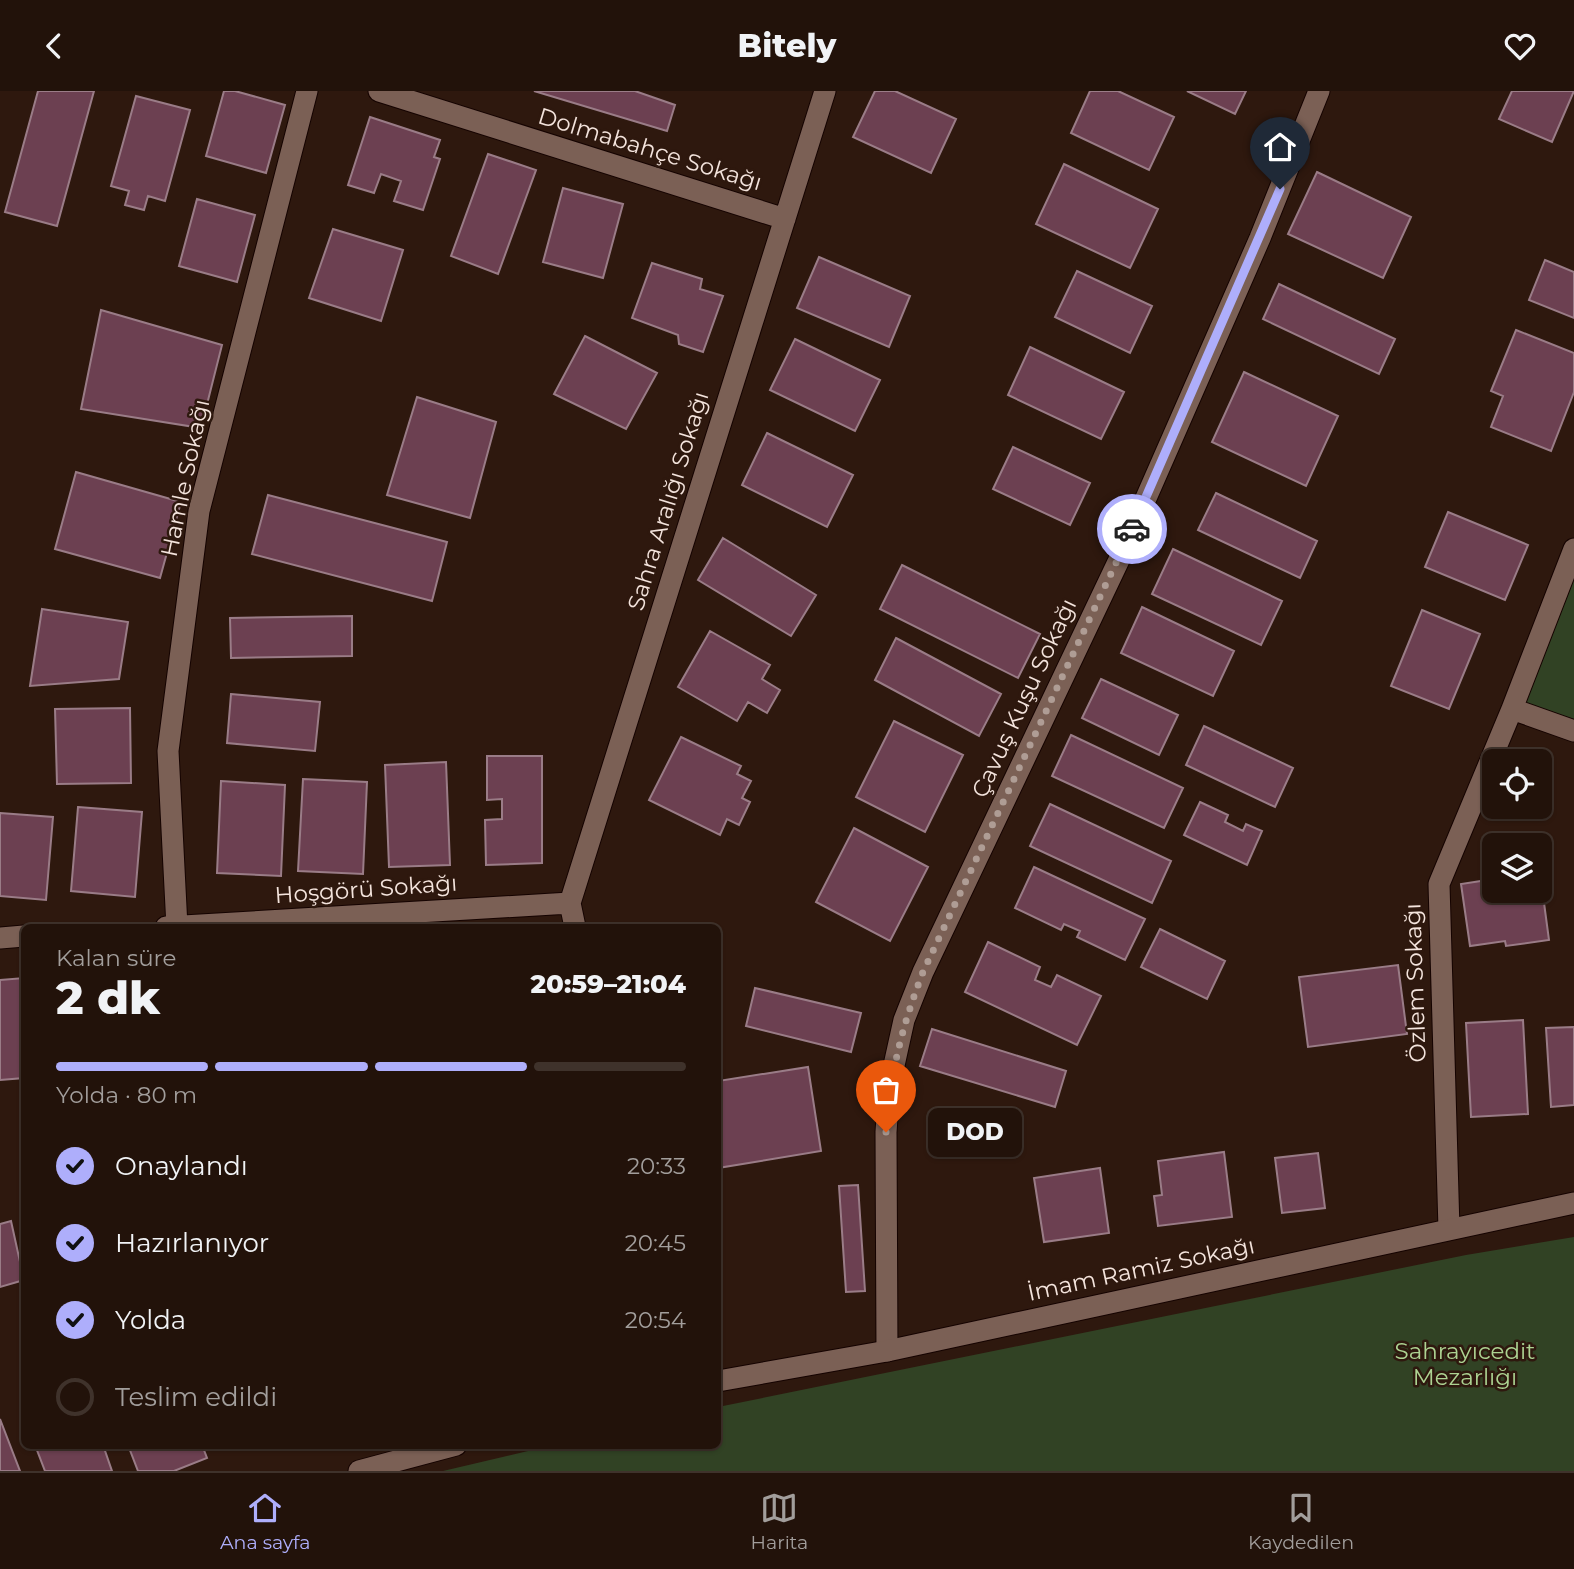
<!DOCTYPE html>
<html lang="tr">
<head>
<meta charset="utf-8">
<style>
  body { margin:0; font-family:Montserrat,sans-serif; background:#2a1b13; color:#f1f3f6; height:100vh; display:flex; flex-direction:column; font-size:26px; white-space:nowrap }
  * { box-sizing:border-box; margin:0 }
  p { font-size:23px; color:#a29e9c }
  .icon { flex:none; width:38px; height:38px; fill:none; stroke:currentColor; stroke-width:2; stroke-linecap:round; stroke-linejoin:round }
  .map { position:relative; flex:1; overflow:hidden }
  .drawer { position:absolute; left:21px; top:833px; width:700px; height:525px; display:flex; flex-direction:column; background:#22120a; border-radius:10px; box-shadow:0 2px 5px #0004,0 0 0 2px #3f322b }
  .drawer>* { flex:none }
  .tools { position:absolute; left:1482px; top:658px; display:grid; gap:14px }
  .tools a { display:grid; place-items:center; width:70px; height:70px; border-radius:10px; background:#22120a; box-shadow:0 2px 5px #0004,0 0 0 2px #3f322b; font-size:35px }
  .pin { position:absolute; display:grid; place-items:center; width:60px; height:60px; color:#fff; margin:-72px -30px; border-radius:50% 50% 50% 0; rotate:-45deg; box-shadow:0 0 7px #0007 }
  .pin .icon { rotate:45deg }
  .courier { position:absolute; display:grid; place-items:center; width:70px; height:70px; margin:-35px; border:5px solid #aeaefb; border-radius:50%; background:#fff; color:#222; box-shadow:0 2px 9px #0007 }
  .bubble { position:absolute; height:49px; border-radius:10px; background:#22120a; box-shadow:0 2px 5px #0004,0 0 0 2px #3f322b; font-size:23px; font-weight:800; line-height:49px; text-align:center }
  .headline em { font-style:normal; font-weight:800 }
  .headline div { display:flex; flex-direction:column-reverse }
  .headline { display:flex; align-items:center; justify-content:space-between; height:119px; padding:0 35px }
  h1 { font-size:46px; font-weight:800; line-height:52px }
  .bar { display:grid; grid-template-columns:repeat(4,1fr); gap:10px 7px; align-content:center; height:84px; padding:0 35px }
  .bar i { height:9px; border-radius:5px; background:#3f322b }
  .bar .active { background:#aeaefb }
  .bar p { grid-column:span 4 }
  ol { padding:0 35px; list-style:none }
  li { display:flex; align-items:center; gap:21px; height:77px }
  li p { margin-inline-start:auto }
  li .icon { padding:7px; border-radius:50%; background:#aeaefb; color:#111; stroke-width:4 }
  li:last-child { color:#a29e9c }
  li i { width:38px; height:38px; border:4px solid #3f322b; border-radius:50% }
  header { display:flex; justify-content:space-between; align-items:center; height:91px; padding:0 35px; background:#22120a; font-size:32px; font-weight:800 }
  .dock { display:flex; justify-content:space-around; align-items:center; height:98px; border-top:2px solid #3f322b; background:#22120a; font-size:19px; color:#a29e9c }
  .dock a { display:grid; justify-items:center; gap:4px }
  .dock .active { color:#aeaefb }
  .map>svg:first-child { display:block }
  .green { fill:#314224 }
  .building { fill:#6c4051; stroke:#9a7c87; stroke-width:2 }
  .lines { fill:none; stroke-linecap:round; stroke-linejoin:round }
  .minor-casing { stroke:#150300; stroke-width:23 }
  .tertiary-casing { stroke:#150300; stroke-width:23 }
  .minor { stroke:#7b6055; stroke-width:21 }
  .tertiary { stroke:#7b6055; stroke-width:21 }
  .done { stroke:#af9d95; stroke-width:7; stroke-dasharray:0 12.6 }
  .route { stroke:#aeaefb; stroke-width:9 }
  .labels { text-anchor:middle; stroke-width:5; stroke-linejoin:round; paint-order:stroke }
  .street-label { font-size:23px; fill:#f4e4dd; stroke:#2e180e }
  .park-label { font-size:23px; fill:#add392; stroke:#2e180e }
</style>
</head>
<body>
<header><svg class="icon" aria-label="back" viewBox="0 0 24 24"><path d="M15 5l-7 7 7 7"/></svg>Bitely<svg class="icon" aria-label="heart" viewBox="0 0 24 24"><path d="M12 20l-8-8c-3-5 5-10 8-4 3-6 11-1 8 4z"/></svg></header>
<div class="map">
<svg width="1574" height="1380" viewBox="0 0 1574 1380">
  <rect width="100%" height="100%" fill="#2e180e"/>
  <!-- green -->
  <path class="green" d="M1574 469V628L1519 611Z
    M1574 1146V1380H443L549 1355 718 1354V1316L1466 1164Z"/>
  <!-- building -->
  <path class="building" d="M38 0H94L57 135 5 121Z
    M224 0H235L285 14 266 82 206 65Z
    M534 0H635L675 14 667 40Z
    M875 0H895L956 28 931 82 853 46Z
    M1090 0H1118L1174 26 1149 79 1071 42Z
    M1187 0H1246L1235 23Z
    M1512 0H1574L1552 51 1499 28Z
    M136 5 190 19 165 110 148 105 144 119 125 114 129 100 111 95Z
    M370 26 440 49 434 66 440 68 423 119 394 110 401 90 381 83 374 102 348 94Z
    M488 63 536 79 498 183 451 165Z
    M1064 73 1158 118 1130 177 1036 133Z
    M1317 81 1411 126 1383 187 1288 143Z
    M563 97 623 113 603 187 543 171Z
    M197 108 255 124 237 191 179 175Z
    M333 138 403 159 381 230 309 207Z
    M819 166 910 205 889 256 797 217Z
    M1545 169 1574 181V227L1529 209Z
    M652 172 702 188 700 198 723 205 703 261 679 253 678 244 632 227Z
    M1077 180 1152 215 1130 262 1055 226Z
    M1279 193 1395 248 1379 283 1263 228Z
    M101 219 222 254 201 337 81 318Z
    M1516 239 1574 262V301L1551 360 1491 336 1503 305 1491 300Z
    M585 245 657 282 626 338 554 303Z
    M795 248 880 289 855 340 770 299Z
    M1030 256 1124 301 1101 348 1008 304Z
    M1244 281 1338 325 1306 395 1212 351Z
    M417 306 496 331 470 427 387 404Z
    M767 342 853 384 827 436 742 394Z
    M1013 356 1090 392 1070 434 993 398Z
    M76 381 181 411 160 487 55 458Z
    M1216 402 1317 450 1300 487 1198 439Z
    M268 404 447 451 432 510 252 463Z
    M1448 421 1528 454 1505 509 1425 476Z
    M723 447 816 504 791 545 698 489Z
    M1173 458 1282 510 1261 554 1152 503Z
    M902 474 1040 543 1018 587 880 518Z
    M1142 516 1234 560 1213 605 1121 562Z
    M42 518 128 531 119 588 30 595Z
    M1422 519 1480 543 1449 618 1391 595Z
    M352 525V565L231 567 230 527Z
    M710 540 770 574 762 588 780 599 767 622 748 611 737 630 678 596Z
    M896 547 1001 603 979 645 875 589Z
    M1101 588 1178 624 1159 664 1082 627Z
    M231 603 320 611 315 660 227 652Z
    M130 617 131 692 57 693 55 618Z
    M894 630 963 664 925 741 856 706Z
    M1204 635 1293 677 1275 716 1186 674Z
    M1071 644 1183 697 1164 737 1052 685Z
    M681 646 741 675 737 683 751 690 742 707 750 711 739 734 727 728 720 744 649 709Z
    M487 665H542V772L486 774 485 729 502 728V708L487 709Z
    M446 671 450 774 389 776 385 674Z
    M303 688 367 691 363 783 298 780Z
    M221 690 285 694 281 785 217 782Z
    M1200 711 1228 724 1225 731 1243 740 1246 733 1262 740 1247 774 1184 744Z
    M1050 713 1171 770 1152 812 1030 755Z
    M78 716 142 721 135 806 71 800Z
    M0 722 53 726 46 809 0 805Z
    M854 737 928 776 890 850 816 811Z
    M1034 776 1145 828 1125 869 1077 846 1080 840 1064 833 1061 839 1015 817Z
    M1540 782 1549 849 1506 855 1505 850 1470 855 1461 793 1494 788V800H1540Z
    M1160 838 1225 870 1207 908 1141 876Z
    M988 851 1040 876 1035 889 1051 896 1057 884 1101 905 1077 954 965 901Z
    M1398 874 1407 943 1308 956 1299 886Z
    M24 887V987L0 989V889Z
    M755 897 861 922 851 961 746 935Z
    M1523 929 1528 1023 1471 1026 1466 932Z
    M1574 936V1014L1551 1016 1546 937Z
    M932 938 1066 980 1055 1016 920 975Z
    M808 976 821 1060 718 1077V990Z
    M1224 1061 1232 1126 1158 1135 1154 1105 1162 1104 1158 1070Z
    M1318 1062 1325 1117 1282 1122 1275 1067Z
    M1100 1077 1109 1142 1044 1151 1034 1087Z
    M858 1094 865 1200 846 1201 839 1095Z
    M11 1130 24 1189 0 1196V1133Z
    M0 1328 20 1380H0Z
    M35 1354H103L112 1380H45Z
    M128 1354H202L207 1367 174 1380H138Z"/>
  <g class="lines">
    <defs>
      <path id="minor" d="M379 0 785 128
        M1512 618 1574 640
        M166 836 570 812
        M177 836 168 660 199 420 307 0
        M575 836 570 812 825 0
        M0 847 24 845
        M1449 1138 1439 793 1512 618 1574 458
        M887 1260 886 1041 889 997 904 929 923 881 1118 471 1260 147 1319 0"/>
      <path id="tertiary" d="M718 1290 887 1260 1574 1112
        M359 1380 456 1354"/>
    </defs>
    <!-- minor casing -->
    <use href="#minor" class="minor-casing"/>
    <!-- tertiary casing -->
    <use href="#tertiary" class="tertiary-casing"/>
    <!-- minor -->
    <use href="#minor" class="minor"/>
    <!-- tertiary -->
    <use href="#tertiary" class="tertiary"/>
  </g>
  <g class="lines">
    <!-- done -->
    <path class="done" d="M886 1041C890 983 902 935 923 881L1132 438"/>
    <!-- route -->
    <path class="route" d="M1132 438 1280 98"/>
  </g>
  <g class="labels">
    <!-- street labels -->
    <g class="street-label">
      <text transform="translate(650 58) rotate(17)" y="8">Dolmabahçe Sokağı</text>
      <text transform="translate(185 387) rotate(-78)" y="8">Hamle Sokağı</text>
      <text transform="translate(668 410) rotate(-73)" y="8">Sahra Aralığı Sokağı</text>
      <text transform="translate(1024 607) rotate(-65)" y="8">Çavuş Kuşu Sokağı</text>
      <text transform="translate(366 798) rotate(-4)" y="8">Hoşgörü Sokağı</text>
      <text transform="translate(1415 892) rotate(-92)" y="8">Özlem Sokağı</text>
      <text transform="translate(1141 1178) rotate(-12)" y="8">İmam Ramiz Sokağı</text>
    </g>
    <!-- park labels -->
    <g class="park-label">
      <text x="1465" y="1268">Sahrayıcedit<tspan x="1465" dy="26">Mezarlığı</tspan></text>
    </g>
  </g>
</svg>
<div class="tools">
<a><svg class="icon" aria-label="locate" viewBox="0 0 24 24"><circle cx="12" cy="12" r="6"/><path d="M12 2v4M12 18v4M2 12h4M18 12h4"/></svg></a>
<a><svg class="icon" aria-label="layers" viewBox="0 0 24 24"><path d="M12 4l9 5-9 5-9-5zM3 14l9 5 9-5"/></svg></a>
</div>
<div class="pin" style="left:886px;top:1041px;background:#ea580c"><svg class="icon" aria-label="bag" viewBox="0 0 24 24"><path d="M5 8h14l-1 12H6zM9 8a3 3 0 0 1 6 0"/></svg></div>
<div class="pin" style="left:1280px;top:98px;background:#1f2937"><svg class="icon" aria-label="home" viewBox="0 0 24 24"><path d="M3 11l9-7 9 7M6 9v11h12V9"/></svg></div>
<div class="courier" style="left:1132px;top:438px"><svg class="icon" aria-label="car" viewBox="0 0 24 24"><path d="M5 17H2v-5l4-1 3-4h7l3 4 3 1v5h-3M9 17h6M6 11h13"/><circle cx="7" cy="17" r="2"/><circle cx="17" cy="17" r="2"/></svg></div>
<div class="bubble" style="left:928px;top:1017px;width:94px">DOD</div>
<section class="drawer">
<div class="headline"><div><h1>2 dk</h1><p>Kalan süre</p></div><em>20:59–21:04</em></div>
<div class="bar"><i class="active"></i><i class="active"></i><i class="active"></i><i></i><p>Yolda · 80 m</p></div>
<ol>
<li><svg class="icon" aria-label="check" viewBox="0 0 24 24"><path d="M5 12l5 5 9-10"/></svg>Onaylandı<p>20:33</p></li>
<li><svg class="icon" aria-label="check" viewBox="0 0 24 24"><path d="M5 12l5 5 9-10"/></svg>Hazırlanıyor<p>20:45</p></li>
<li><svg class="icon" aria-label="check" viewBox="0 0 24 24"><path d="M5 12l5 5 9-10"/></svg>Yolda<p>20:54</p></li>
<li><i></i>Teslim edildi</li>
</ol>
</section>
</div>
<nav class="dock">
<a class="active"><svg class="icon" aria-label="home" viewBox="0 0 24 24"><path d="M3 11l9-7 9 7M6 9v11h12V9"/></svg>Ana sayfa</a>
<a><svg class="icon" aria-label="map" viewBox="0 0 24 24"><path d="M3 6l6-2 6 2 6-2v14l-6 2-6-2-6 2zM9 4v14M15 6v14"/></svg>Harita</a>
<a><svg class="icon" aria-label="saved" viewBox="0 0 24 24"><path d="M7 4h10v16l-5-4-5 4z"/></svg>Kaydedilen</a>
</nav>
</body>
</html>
